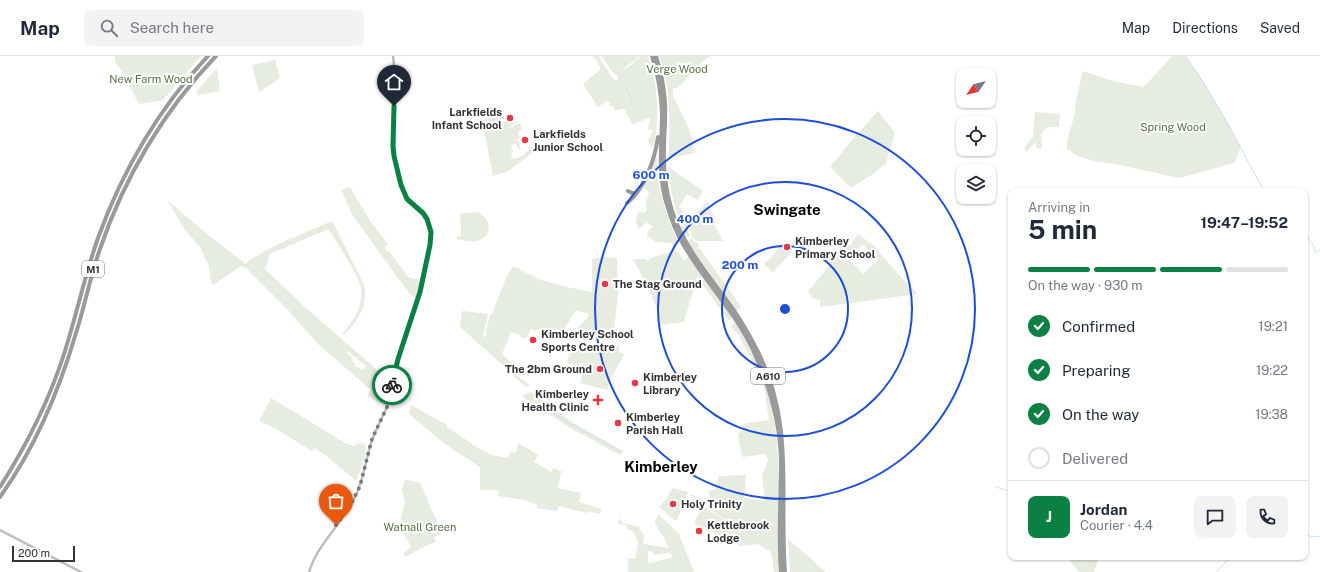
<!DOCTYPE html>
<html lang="en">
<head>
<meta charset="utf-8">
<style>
  body { margin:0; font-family:"Public Sans",sans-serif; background:#f2f2f3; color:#1f2937; height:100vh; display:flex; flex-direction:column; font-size:15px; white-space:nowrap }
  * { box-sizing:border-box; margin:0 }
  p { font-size:13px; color:#747a83 }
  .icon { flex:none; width:22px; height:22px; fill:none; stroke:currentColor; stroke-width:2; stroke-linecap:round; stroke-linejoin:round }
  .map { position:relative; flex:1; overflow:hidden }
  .sheet { position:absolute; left:1008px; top:132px; width:300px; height:372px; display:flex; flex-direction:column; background:#fff; border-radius:8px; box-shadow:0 1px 3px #0004 }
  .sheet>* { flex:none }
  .needle { width:26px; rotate:235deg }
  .tools { position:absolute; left:956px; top:12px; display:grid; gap:8px }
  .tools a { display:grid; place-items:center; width:40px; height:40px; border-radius:8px; background:#fff; box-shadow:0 1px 3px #0004; font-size:20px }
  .scale { position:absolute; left:12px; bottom:10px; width:63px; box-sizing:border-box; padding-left:4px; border:2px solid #333; border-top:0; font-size:11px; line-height:14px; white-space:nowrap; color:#333; -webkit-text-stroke:3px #fff; paint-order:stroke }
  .pin { position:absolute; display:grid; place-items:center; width:34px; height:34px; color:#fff; margin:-41px -17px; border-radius:50% 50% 50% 0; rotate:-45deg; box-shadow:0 0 4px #0007 }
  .pin .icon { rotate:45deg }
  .courier { position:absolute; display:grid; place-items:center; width:40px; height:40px; margin:-20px; border:3px solid #0b8043; border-radius:50%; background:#fff; color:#222; box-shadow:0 1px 5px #0007 }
  .head em { font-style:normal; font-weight:700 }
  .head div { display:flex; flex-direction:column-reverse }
  .head { display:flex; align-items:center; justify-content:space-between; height:68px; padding:0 20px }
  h1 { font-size:26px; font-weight:700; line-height:30px }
  .bar { display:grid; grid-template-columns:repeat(4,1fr); gap:6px 4px; align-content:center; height:48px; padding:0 20px }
  .bar i { height:5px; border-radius:3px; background:#e0e1e3 }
  .bar .on { background:#0b8043 }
  .bar p { grid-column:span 4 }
  .line { display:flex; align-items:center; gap:10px; padding:0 20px; border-top:1px solid #e0e1e3 }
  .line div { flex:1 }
  .round { display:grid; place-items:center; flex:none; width:42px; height:42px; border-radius:8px; background:#f2f2f3 }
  ol { padding:0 20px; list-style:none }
  li { display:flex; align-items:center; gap:12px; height:44px }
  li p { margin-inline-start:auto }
  li .icon { padding:4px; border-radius:50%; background:#0b8043; color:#fff; stroke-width:4 }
  li:last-child { color:#747a83 }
  li i { width:22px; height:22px; border:2px solid #e0e1e3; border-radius:50% }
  header { display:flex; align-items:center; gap:24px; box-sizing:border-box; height:56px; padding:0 20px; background:#fff; border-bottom:1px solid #e0e1e3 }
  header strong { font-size:19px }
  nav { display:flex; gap:22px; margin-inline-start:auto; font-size:14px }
  .search { width:280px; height:36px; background:#f2f2f3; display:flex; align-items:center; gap:10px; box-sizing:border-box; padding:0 14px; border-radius:8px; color:#747a83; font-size:15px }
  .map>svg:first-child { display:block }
  .green { fill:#e6ecdf; fill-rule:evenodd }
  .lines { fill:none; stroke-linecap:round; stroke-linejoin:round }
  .stream { stroke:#cfe2ee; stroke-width:1 }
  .secondary { stroke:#bdbdbd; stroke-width:2.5 }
  .highway { stroke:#9a9a9a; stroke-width:4 }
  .done { stroke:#7a7a7a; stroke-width:4; stroke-dasharray:0 7.2 }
  .route { stroke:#0b8043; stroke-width:5 }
  .ring { fill:none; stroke:#1d4ed8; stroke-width:2 }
  .poi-dot { fill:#e63946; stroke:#fff; stroke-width:1.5 }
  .labels { text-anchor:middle; stroke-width:4; stroke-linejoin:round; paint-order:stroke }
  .shield { fill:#fff; stroke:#707070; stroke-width:1 }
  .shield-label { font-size:10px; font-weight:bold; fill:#333 }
  .park-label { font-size:11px; fill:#56703f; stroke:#fff }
  .poi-label { font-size:11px; font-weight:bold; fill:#333; stroke:#fff; text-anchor:start }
  .district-label { font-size:15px; font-weight:bold; fill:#000; stroke:#fff }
  .centre { fill:#1d4ed8; stroke:#fff; stroke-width:2 }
  .ring-label { font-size:12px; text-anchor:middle; font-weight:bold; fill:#1d4ed8; stroke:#fff; stroke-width:4; stroke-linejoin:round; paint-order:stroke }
</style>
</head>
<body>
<header>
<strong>Map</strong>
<div class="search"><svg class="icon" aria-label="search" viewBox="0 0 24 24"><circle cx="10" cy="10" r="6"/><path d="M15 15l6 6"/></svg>Search here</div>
<nav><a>Map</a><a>Directions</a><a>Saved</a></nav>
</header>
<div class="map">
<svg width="1320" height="516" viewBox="0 0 1320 516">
  <rect width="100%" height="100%" fill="#fff"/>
  <!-- green -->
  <path class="green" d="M115 0H201L163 44 139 48 119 11 115 6Z
    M593 0H598L612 21 615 24 618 23V20L613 17 602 0H637L638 2 620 15C627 12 634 7 639 2L638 0H648C658 31 660 57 654 89L652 90 648 86C649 81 652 79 653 74L648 73 649 67 651 65 650 62 632 68 624 53H619L615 55 614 51 609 49 611 47 602 42 607 45 598 51 583 28 600 14 599 8Z
    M659 0H710L703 5 678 32H673V39L690 75 695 97 669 102C669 68 672 32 659 0Z
    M1172 0H1186C1207 29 1224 59 1241 91L1234 107 1179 122 1115 108 1094 105 1078 100 1067 93V85L1075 57 1076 44 1083 15 1113 25 1144 31Z
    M275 4 280 22 259 36 252 9Z
    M217 12 220 35 198 39 196 36Z
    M878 55 895 77 886 107 873 118 851 132 830 111 856 79Z
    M1035 56 1060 58 1059 71H1047L1041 78 1042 91 1040 93 1037 92 1035 87 1026 96 1024 92 1033 81Z
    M498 57 503 59 504 63 497 66 498 68 508 65 509 68 518 65V66L510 70 511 71 520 67 522 74 518 76 520 82 515 84 516 85 519 84 520 93 523 91 524 92 519 94 516 88 511 89 513 96 511 97 513 103 525 99V97L529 94 528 91 532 90 535 95 508 115 493 120 482 64 490 62Z
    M655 101H657C654 123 668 165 678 186L674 190 672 187 656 186 647 180 648 175 653 171 648 167 644 168 639 173 636 168 638 156 645 157 647 153 646 146 649 137 642 130Z
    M668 111 703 135 698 144 687 138 679 151C688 158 685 170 690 180L686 182C676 158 670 137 668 111Z
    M350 131 370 165 388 188 385 190V193L387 196 389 195C395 204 402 212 408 221L420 225 416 242 410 238 403 229 352 158 341 134Z
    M167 144 207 178 246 208 248 205 278 188 332 165 364 228C369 248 358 265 344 279L343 278C348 270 355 263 358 254 360 248 362 240 361 233 360 221 336 185 328 173L270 198 265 213 306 252 375 312 390 328 385 349 378 331 363 313 366 310 349 296 345 295 353 303 352 305 355 308V310L358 312 359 311 362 314 363 313C372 324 381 335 383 348L367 340 371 334 318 288 288 254 246 212 241 210 213 229 211 226 209 210 200 191 185 174Z
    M708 146 714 160V168L723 185H696C686 172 687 158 704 152L702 149Z
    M477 156C490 160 494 179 479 184 473 187 464 184 457 183V181L461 180 460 157Z
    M858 178 874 190 898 218 918 238 820 251V244L813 243 808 235C821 220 834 205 843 185L850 190ZM863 188 878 204 863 218 848 202Z
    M692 182 695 186 698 187V190L741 251 737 255 695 197 688 185Z
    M782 187 790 190 788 192 792 196 773 216 764 208 771 202Z
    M672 195 673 197 677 195 684 205 688 201 732 261 729 265 697 221 684 266 660 269 658 256 650 235 633 203H646L647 205 651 202Z
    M604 201 617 202 618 238 614 275H598L578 272 589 260 587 259 588 257H584L576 254 562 276 551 284H545L547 278 538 273 536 275 530 273 527 282 526 281 525 283 521 281V279L511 276 502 298 509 305 512 306 511 311 514 312V314L518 316 517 320 520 321V322L525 325 529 329 526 331 505 313V311L460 271 462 255 488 258 483 281 487 280 486 276 490 258H492L506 222 513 210 541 224 562 230 592 236V203Z
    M735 266C749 290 762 314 769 340 785 398 775 458 780 516H774L771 496 758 488 741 490 694 468 700 455 690 449 693 441 690 440 691 438 703 444 707 453 745 476 709 453 714 452 708 435 715 433 719 420 746 419 744 442 765 445 762 420 768 404 766 398 742 401 738 379 746 367 769 364 764 331 751 303 738 278 732 273V269Z
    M570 288 595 292 597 288 619 290V296L624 298V299L612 320 607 334 580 327 584 311H582L583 307H581L579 310 567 307 569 300H568V297L570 301H572L569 296Z
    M531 336 544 345 550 348 551 351 572 366 623 395 620 399 572 373 522 340Z
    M271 342 347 388 354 390 359 387 364 388C369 395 360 416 356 425L324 398 314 392 312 395 273 371 259 365Z
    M411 349 447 369V371L478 392 491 399 508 402 510 396 516 397 518 387 538 399 534 406 551 416 554 412 560 415H563L561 416 558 432 581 437 579 446 602 453 599 458 588 455 587 457 559 450 557 455 537 452V449L524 444 498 440 499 434H480V411L445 388 409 358Z
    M406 424 418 426 422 430 432 455 443 477 434 481 436 486 421 492 406 501 403 497 411 491 402 474 401 468V461L405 447 402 434 404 425Z
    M672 432 688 436 677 464H674L659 451 667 443Z
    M658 458 679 478 694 516H628V502L635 503 638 487 634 476 628 473 626 469 618 468 619 462 623 467 640 471 639 473 644 479 643 488 669 492 663 480 655 468V466ZM648 495H652L655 499 670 497 673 501 655 506 648 507Z
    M788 483 826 516H790Z
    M1067 501H1099L1094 516H1079Z"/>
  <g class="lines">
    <!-- stream -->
    <path class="stream" d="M1185 0C1216 42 1238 88 1263 133
      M623 29 629 37 632 46
      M1305 177 1314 191 1315 197 1319 195 1320 193
      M554 356 555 358 565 365 622 396
      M996 431 1011 436
      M1305 478 1312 481 1320 480
      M1216 516 1228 504"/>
    <!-- secondary -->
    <path class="secondary" d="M0 474 81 516
      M309 516C318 487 343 467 356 439 364 422 366 402 372 384 376 373 382 362 387 351 392 336 393 319 398 304 408 271 420 240 427 206 429 196 431 186 431 176 430 159 416 155 407 143 401 135 400 123 397 114 389 76 398 38 393 0"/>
    <!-- highway -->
    <path class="highway" d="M652 0C658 18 661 37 662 56 662 88 657 119 667 149 671 163 676 176 683 188 704 225 735 255 753 294 769 328 780 366 781 404 781 442 778 479 781 516
      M656 0C661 15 664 31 665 47 666 62 664 77 664 93 663 114 666 135 672 155 683 188 705 215 725 242 738 259 749 278 758 296 795 369 779 440 785 516
      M628 135 632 137H636
      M627 147C645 133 655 102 658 81
      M0 431C26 390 48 347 63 301 76 262 84 221 98 182 122 116 159 52 208 0
      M0 441C35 392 59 335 76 277 85 249 90 221 100 193 124 122 164 54 216 0"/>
  </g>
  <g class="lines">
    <!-- done -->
    <path class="done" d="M336 469 350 450 360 430 372 383 387 351 392 329"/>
    <!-- route -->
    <path class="route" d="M392 329 398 303 420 236 430 189 431 176 427 163 423 157 407 143 401 129 394 100 393 90 394 50"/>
  </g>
  <!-- distance rings -->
  <g class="ring">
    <circle cx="785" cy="253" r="63"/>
    <circle cx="785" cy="253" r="127"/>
    <circle cx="785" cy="253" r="190"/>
  </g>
  <!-- markers -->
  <g class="poi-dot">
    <circle cx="510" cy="62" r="4"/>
    <circle cx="525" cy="84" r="4"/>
    <circle cx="787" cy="191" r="4"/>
    <circle cx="605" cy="228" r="4"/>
    <circle cx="533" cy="284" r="4"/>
    <circle cx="600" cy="313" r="4"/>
    <circle cx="635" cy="327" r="4"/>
    <path d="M596 338h4v4h4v4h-4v4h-4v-4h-4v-4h4z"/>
    <circle cx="618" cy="367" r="4"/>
    <circle cx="673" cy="448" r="4"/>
    <circle cx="699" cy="475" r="4"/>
  </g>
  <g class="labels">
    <!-- shield labels -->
    <g class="shield">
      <rect x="82" y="205" width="22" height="16" rx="3"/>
      <rect x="751" y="312" width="34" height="16" rx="3"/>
    </g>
    <g class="shield-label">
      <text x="93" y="217">M1</text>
      <text x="768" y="324">A610</text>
    </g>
    <!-- park labels -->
    <g class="park-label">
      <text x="677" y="17">Verge Wood</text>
      <text x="151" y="27">New Farm Wood</text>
      <text x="1173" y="75">Spring Wood</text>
      <text x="420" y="475">Watnall Green</text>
    </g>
    <!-- poi labels -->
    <g class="poi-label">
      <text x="502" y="60" text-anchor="end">Larkfields<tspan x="502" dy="13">Infant School</tspan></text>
      <text x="533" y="82">Larkfields<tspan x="533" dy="13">Junior School</tspan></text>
      <text x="795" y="189">Kimberley<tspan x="795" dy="13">Primary School</tspan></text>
      <text x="613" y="232">The Stag Ground</text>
      <text x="541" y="282">Kimberley School<tspan x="541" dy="13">Sports Centre</tspan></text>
      <text x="592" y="317" text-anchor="end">The 2bm Ground</text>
      <text x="643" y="325">Kimberley<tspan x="643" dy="13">Library</tspan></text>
      <text x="589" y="342" text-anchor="end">Kimberley<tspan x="589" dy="13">Health Clinic</tspan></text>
      <text x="626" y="365">Kimberley<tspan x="626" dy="13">Parish Hall</tspan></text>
      <text x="681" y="452">Holy Trinity</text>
      <text x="707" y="473">Kettlebrook<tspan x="707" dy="13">Lodge</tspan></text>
    </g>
    <!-- district labels -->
    <g class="district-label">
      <text x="787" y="159">Swingate</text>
      <text x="661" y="416">Kimberley</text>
    </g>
  </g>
  <circle cx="785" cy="253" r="6" class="centre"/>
  <g class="ring-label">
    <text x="651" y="123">600 m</text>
    <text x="695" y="167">400 m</text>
    <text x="740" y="213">200 m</text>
  </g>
</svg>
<div class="tools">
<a><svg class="needle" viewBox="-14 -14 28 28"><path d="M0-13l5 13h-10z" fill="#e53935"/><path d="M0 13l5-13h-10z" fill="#747a83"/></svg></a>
<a><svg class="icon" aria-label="locate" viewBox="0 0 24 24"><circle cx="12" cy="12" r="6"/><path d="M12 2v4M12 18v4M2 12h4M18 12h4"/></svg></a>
<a><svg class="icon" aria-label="layers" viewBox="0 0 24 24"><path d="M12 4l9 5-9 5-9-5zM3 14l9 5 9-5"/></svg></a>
</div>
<div class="scale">200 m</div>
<div class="pin" style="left:336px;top:469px;background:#ea580c"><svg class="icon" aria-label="bag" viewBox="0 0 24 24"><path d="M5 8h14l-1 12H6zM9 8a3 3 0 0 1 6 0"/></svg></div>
<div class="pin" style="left:394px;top:50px;background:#1f2937"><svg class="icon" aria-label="home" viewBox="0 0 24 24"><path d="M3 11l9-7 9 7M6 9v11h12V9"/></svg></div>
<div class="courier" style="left:392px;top:329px"><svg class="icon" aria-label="bike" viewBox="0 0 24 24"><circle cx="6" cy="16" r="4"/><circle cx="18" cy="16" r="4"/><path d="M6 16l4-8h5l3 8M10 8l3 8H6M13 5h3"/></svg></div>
<section class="sheet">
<div class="head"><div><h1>5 min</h1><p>Arriving in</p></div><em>19:47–19:52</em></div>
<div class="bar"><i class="on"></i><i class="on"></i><i class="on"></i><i></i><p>On the way · 930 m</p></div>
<ol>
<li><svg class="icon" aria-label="check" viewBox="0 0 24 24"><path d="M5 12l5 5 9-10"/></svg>Confirmed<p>19:21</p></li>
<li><svg class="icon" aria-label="check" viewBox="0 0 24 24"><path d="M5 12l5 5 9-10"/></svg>Preparing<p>19:22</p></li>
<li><svg class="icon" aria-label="check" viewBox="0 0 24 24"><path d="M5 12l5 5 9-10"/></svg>On the way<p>19:38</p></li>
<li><i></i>Delivered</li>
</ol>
<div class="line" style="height:72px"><b class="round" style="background:#0b8043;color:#fff">J</b><div><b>Jordan</b><p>Courier · 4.4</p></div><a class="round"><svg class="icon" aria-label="chat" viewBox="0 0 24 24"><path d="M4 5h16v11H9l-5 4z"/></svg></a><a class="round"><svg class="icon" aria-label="phone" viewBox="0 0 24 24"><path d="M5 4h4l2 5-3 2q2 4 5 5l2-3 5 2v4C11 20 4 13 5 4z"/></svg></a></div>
</section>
</div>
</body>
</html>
